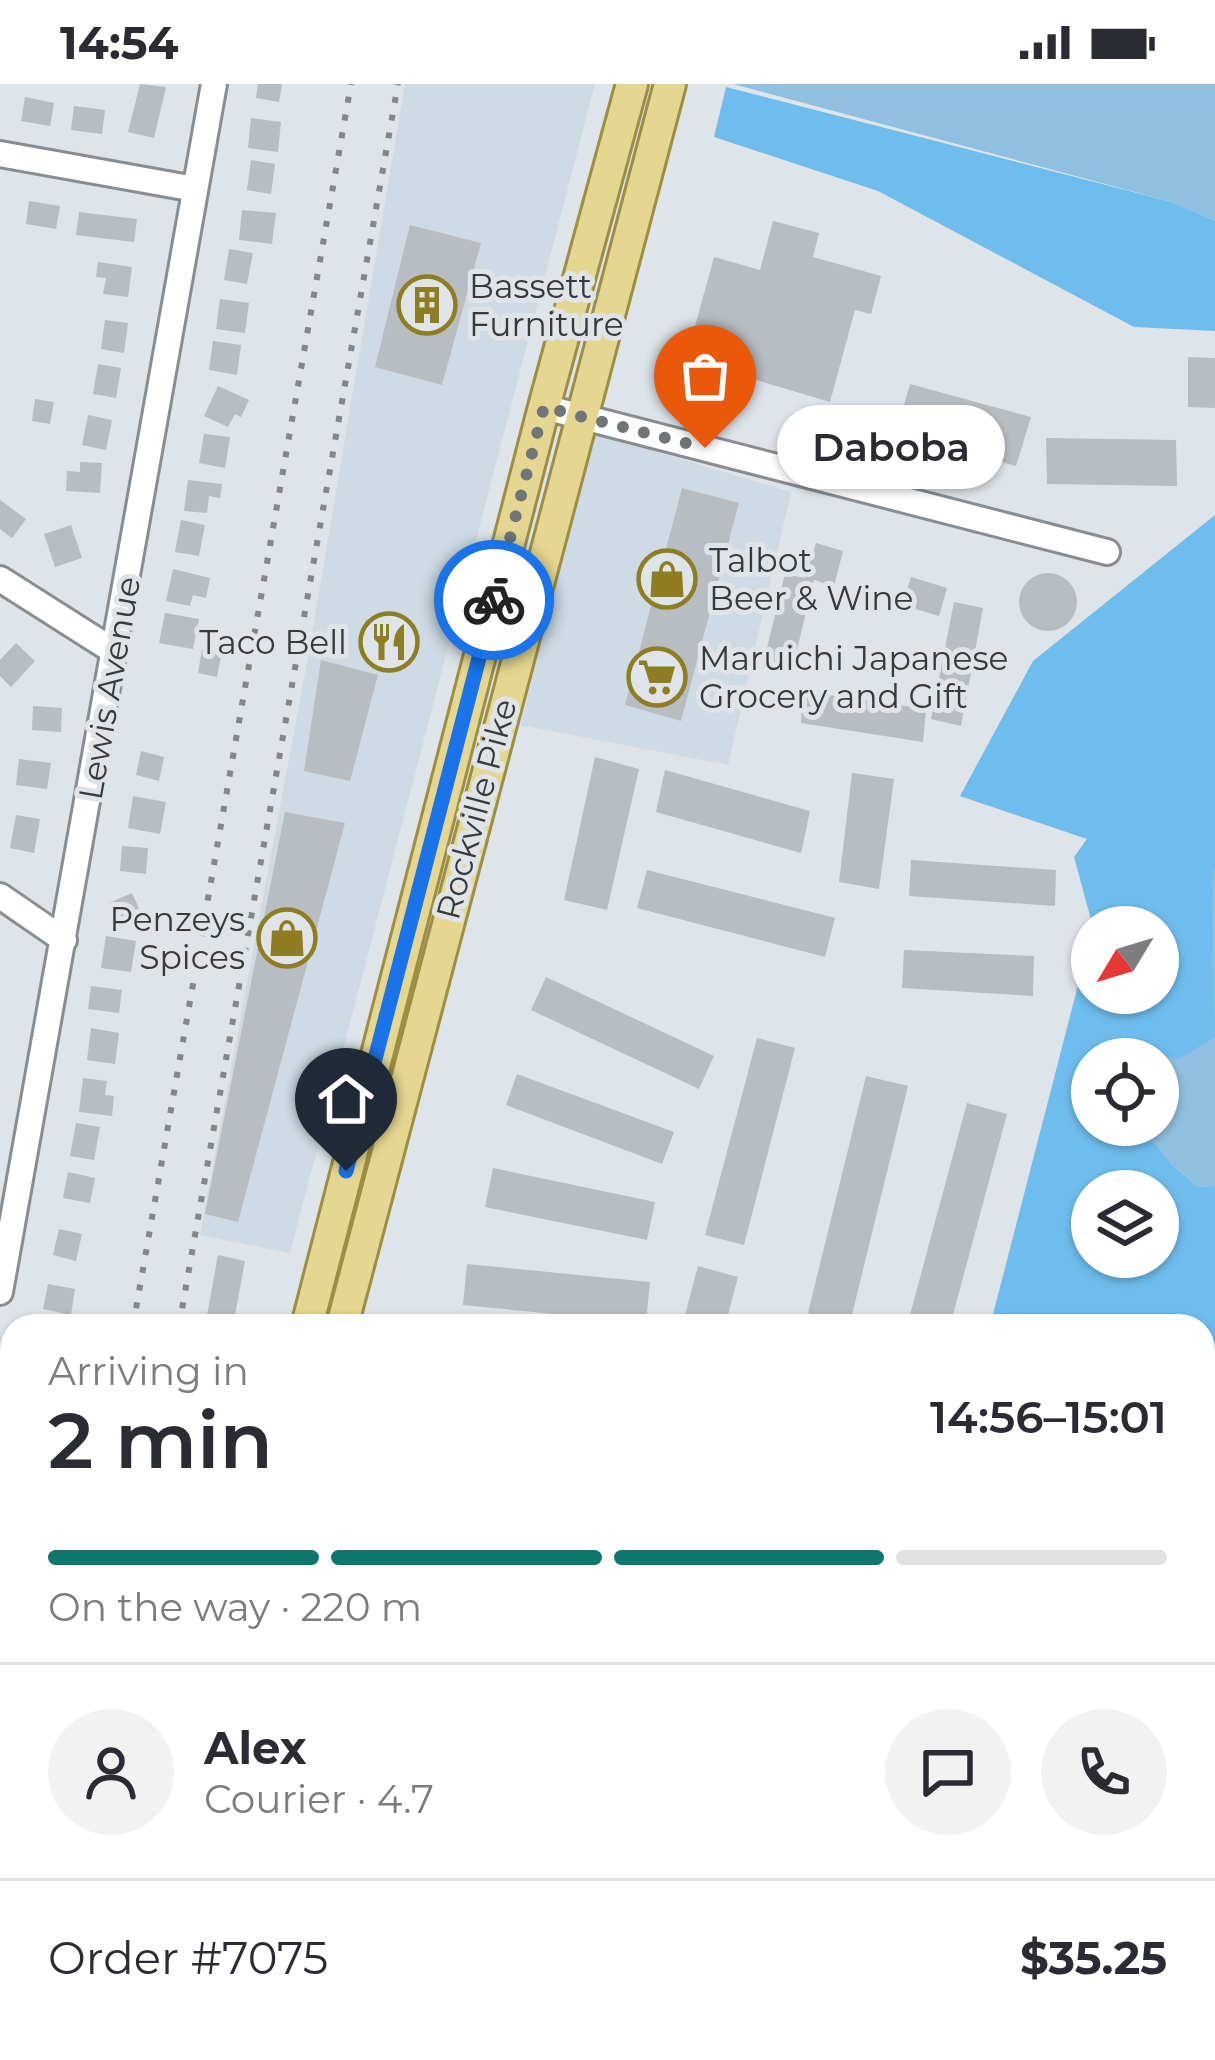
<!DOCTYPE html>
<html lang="en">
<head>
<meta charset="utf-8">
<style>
  body { margin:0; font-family:Montserrat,sans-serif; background:#f2f2f3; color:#2b2b33; height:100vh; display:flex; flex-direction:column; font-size:45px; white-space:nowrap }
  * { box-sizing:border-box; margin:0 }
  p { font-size:39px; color:#7c7c81 }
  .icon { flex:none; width:66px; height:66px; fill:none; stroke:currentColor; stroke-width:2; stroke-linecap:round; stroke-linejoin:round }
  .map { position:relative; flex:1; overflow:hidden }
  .panel { position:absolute; left:0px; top:1230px; width:1215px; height:747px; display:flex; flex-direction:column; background:#fff; border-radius:36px 36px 0 0; box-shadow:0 3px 9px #0004 }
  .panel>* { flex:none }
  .needle { width:78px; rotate:232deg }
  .fabs { position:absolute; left:1071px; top:822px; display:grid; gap:24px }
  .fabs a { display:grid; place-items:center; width:108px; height:108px; border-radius:50%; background:#fff; box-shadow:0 3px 9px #0004; font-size:60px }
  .pin { position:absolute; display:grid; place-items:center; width:102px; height:102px; color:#fff; margin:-123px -51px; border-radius:50% 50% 50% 0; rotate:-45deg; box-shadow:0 0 12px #0007 }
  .pin .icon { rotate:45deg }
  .courier { position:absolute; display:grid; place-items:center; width:120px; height:120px; margin:-60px; border:9px solid #1a73e8; border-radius:50%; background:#fff; color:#222; box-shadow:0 3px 15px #0007 }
  .bubble { position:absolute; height:84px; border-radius:42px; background:#fff; box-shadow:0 3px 9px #0004; font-size:39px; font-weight:600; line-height:84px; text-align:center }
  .summary em { font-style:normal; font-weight:600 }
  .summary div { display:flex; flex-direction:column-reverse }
  .summary { display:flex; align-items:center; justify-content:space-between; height:204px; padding:0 48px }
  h1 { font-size:78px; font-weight:600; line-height:90px }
  .bar { display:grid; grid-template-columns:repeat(4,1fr); gap:18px 12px; align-content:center; height:144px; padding:0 48px }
  .bar i { height:15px; border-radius:9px; background:#e1e1e2 }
  .bar .on { background:#0f766e }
  .bar p { grid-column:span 4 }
  .line { display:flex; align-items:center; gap:30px; padding:0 48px; border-top:3px solid #e1e1e2 }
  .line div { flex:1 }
  .round { display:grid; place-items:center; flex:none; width:126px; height:126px; border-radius:63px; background:#f2f2f3 }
  .status { display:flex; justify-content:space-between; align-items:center; height:84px; padding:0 60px; background:#fff; direction:ltr }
  .status svg { height:33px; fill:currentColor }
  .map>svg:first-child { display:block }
  .built { fill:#cedbe4 }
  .green { fill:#90c0df }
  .forest { fill:#6fbded; fill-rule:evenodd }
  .building { fill:#b7bdc1 }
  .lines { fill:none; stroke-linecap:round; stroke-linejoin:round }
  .minor-casing { stroke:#888d91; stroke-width:30 }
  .major-casing { stroke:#9c8e43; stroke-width:36 }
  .minor { stroke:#fff; stroke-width:24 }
  .major { stroke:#e5d791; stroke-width:30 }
  .rail { stroke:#83878a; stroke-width:6; stroke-dasharray:6 12; stroke-linecap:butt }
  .done { stroke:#717578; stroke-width:12; stroke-dasharray:0 21.6 }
  .route { stroke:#1a73e8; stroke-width:15 }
  .labels { text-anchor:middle; stroke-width:10; stroke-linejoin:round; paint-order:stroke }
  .poi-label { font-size:33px; fill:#37393b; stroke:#dee4e8; text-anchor:start }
  .street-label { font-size:33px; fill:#37393b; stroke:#dee4e8 }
</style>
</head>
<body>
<div class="status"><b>14:54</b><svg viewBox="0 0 49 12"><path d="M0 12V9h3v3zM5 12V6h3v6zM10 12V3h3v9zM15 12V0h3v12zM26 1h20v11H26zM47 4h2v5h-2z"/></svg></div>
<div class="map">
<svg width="1215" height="1976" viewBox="0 0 1215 1976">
  <rect width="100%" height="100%" fill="#dee4e8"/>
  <!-- built -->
  <path class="built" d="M405 0H595L290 1169 200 1151 308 573Z
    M590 348 791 408 728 681 521 641Z
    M282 1965H795L790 1976H281Z"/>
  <!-- green -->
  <path class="green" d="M733 0H1215V137L1172 118Z
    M1215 677V1102L1198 1103 1172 1081 1141 1046 1140 1041H1158V975H1127L1110 909H1158V843L1074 773Z"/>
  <!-- forest -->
  <path class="forest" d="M726 3 1172 118 1215 137V247L1134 243 878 107 714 53Z
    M1215 431V784C1209 797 1215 927 1215 953L1179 975 1127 967V975H1092V1041H1140L1172 1081 1198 1103 1215 1102V1586L1203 1585V1242H990L1092 847V909H1158V843H1093L1074 773 1087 755 960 712 1033 577ZM1092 1107H1158V1173H1092Z"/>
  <!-- building -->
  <path class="building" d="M140 0 166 3 154 54 128 48Z
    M258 0H282L279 18 256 14Z
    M25 13 54 19 50 42 21 37Z
    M74 22 105 26 102 50 71 46Z
    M251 34 281 38 278 68 248 64Z
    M251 76 275 80 271 110 247 106Z
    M29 117 60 122 56 145 26 140Z
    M242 126 276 129 272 160 239 156Z
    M79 128 137 135 134 158 76 151Z
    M773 137 819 149 813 173 881 192 871 230 855 226 830 318 686 275 714 173 760 186Z
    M410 141 481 159 442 301 375 283Z
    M229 165 253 169 247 200 224 196Z
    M98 178 132 183 128 213 103 210 106 194 96 193Z
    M220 215 249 219 245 249 216 245Z
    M105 236 128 239 124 269 101 265Z
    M213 257 241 261 237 291 209 286Z
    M1188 273 1215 274V324L1188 323Z
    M98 280 121 284 116 314 93 310Z
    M910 300 1031 333 1016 382 896 349Z
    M218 302 249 316 241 333 235 330 228 343 204 332Z
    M35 315 54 318 50 340 32 337Z
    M88 331 112 336 106 366 82 361Z
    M204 350 230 353 225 384 199 379Z
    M1046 354 1176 356 1177 402 1047 400Z
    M80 378 102 379 100 409 66 407 67 387 80 388Z
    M188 396 222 400 220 414 209 412 207 429 184 427Z
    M682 404 739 419 681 637 625 621Z
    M0 416 26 435 12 454 0 445Z
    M181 436 205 441 199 472 175 468Z
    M71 441 82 474 55 483 44 450Z
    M816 459 843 467 834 502 814 496 793 582 764 576 785 490 805 494Z
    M173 485 210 494 206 514 193 511 190 522 166 517Z
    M1019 518a29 29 0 1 1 58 0a29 29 0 1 1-58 0Z
    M911 493 947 504 939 532 902 521Z
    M954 518 983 524 961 642 931 635Z
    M165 529 199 535 193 565 159 559Z
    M366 535 420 551 411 580 358 564Z
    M16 559 35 577 11 603 0 592V576Z
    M202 565 222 568 217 593 198 589Z
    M321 576 378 591 350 697 304 687Z
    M802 607 926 625 923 658 801 639Z
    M33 622 62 624 61 648 32 646Z
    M141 667 164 673 159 697 136 691Z
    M595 673 639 685 607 826 564 816Z
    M19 675 51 679 47 705 16 701Z
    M665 686 810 727 801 769 656 728Z
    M852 689 894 695 879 805 839 798Z
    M133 712 166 718 160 750 128 744Z
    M285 728 345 739 238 1138 205 1130Z
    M16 731 40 735 34 769 10 764Z
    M122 762 148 764 146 790 120 787Z
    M911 776 1056 786 1055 822 909 812Z
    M647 786 835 834 825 873 637 824Z
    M132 809 143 833 120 843 109 819Z
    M106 852 136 857 131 888 101 884Z
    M904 866 1034 872 1033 912 902 904Z
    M546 893 714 972 699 1005 531 926Z
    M91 902 122 906 119 929 88 925Z
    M91 944 119 949 115 980 87 976Z
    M757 954 795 964 744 1161 705 1151Z
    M517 990 674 1048 662 1080 506 1021Z
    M866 992 908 1002 850 1239 808 1229Z
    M83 994 107 997 105 1011 114 1012 112 1032 79 1028Z
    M967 1019 1007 1030 950 1242H907Z
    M76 1039 100 1043 94 1076 70 1072Z
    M493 1084 655 1118 647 1156 485 1123Z
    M68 1088 95 1094 90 1119 63 1114Z
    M59 1145 82 1150 76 1177 53 1171Z
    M218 1171 245 1177 233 1242H205Z
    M467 1180 650 1198 646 1239 463 1221Z
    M698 1182 738 1193 725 1242H682Z
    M48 1200 75 1205 71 1231 43 1225Z
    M102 1965H151V1976H100Z
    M603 1965H742L741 1976H602Z"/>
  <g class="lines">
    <defs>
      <path id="minor" d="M0 70 195 105
        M544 323 1107 468
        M0 495 115 568
        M0 812 64 856
        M0 1208 214 0
        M0 1435 12 1441
        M1203 1871H1215
        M998 1976 1007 1965"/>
      <path id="major" d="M307 1242 544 323 632 0
        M342 1242 670 0
        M1203 1651 1215 1648
        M1203 1682 1215 1679
        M230 1976V1965
        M264 1976 265 1965
        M797 1976 802 1965
        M829 1976 835 1965"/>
    </defs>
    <!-- minor casing -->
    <use href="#minor" class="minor-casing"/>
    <!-- major casing -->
    <use href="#major" class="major-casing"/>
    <!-- minor -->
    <use href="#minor" class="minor"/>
    <!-- major -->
    <use href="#major" class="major"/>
    <!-- rail -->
    <path class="rail" d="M133 1242 351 0
      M179 1242 398 0
      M5 1976 12 1934
      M39 1976 41 1965"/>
  </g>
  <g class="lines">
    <!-- done -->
    <path class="done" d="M494 516 544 323 705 364"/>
    <!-- route -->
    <path class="route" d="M346 1087 494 516"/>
  </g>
  <!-- icons -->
  <defs>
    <symbol id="building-ring" viewBox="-11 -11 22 22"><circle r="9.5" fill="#dee4e8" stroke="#8e7d23" stroke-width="1.5"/><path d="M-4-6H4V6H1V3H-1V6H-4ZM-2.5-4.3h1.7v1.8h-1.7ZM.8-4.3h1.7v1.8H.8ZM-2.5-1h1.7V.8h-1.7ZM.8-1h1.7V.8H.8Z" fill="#8e7d23"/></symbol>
    <symbol id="shop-ring" viewBox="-11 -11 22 22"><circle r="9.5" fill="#dee4e8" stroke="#8e7d23" stroke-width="1.5"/><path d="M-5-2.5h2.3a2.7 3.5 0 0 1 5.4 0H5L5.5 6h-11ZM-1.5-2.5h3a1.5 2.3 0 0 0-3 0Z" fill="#8e7d23"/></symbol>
    <symbol id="restaurant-ring" viewBox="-11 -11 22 22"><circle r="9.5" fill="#dee4e8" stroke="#8e7d23" stroke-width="1.5"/><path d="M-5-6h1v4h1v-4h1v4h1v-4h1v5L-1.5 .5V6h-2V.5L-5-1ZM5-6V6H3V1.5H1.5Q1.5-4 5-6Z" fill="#8e7d23"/></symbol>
    <symbol id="supermarket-ring" viewBox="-11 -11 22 22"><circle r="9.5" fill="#dee4e8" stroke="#8e7d23" stroke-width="1.5"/><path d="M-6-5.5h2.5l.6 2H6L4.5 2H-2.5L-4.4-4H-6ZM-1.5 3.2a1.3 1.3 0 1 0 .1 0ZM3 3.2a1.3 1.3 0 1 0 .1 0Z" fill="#8e7d23"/></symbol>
  </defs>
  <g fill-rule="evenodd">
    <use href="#building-ring" x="394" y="188" width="66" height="66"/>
    <use href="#shop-ring" x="634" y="462" width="66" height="66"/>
    <use href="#restaurant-ring" x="356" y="525" width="66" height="66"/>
    <use href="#supermarket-ring" x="624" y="560" width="66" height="66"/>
    <use href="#shop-ring" x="254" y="821" width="66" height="66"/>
  </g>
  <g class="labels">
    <!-- poi labels -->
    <g class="poi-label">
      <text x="469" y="214">Bassett<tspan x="469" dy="38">Furniture</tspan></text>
      <text x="709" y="488">Talbot<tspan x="709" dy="38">Beer &amp; Wine</tspan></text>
      <text x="347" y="570" text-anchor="end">Taco Bell</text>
      <text x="699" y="586">Maruichi Japanese<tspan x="699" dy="38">Grocery and Gift</tspan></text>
      <text x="245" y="847" text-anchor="end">Penzeys<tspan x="245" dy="38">Spices</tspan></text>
    </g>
    <!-- street labels -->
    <g class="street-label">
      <text transform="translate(109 604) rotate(-80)" y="12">Lewis Avenue</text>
      <text transform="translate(476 725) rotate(-75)" y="12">Rockville Pike</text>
    </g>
  </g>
</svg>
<div class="fabs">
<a><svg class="needle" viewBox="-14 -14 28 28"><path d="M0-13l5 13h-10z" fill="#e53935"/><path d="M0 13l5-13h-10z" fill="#7c7c81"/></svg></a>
<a><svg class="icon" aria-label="locate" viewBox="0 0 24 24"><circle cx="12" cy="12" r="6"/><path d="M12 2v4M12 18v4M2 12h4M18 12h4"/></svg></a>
<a><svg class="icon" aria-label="layers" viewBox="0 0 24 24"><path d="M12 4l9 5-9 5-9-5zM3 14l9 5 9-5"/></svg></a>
</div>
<div class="pin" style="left:705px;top:364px;background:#ea580c"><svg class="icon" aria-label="bag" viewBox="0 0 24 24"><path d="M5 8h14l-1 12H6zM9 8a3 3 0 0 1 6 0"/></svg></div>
<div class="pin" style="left:346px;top:1087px;background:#1f2937"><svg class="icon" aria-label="home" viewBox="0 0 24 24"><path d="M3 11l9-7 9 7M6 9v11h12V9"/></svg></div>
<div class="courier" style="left:494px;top:516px"><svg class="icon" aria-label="bike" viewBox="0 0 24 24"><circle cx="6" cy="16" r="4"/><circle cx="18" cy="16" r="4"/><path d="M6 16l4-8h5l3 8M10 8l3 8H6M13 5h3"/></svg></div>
<div class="bubble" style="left:777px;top:321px;width:228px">Daboba</div>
<section class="panel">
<div class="summary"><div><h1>2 min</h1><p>Arriving in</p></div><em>14:56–15:01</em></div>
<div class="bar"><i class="on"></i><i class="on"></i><i class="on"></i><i></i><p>On the way · 220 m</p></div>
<div class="line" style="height:216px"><a class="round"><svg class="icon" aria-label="person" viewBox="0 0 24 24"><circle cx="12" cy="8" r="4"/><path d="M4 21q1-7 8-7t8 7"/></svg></a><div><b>Alex</b><p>Courier · 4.7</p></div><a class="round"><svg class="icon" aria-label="chat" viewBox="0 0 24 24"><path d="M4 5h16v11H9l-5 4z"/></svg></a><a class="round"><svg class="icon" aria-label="phone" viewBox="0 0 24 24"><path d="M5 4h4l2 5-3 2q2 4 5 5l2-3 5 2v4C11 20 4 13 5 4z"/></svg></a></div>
<div class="line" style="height:156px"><div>Order #7075</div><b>$35.25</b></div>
</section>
</div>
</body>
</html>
